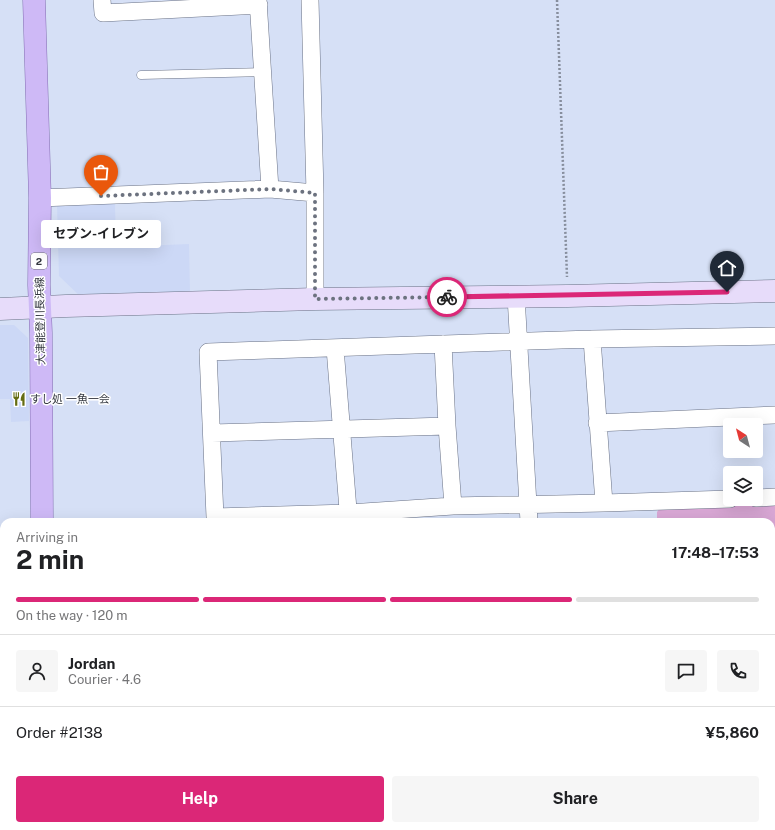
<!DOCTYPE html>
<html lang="en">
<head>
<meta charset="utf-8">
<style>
  body { margin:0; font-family:"Public Sans","Noto Sans JP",sans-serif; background:#f6f6f6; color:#202124; height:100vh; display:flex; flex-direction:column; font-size:15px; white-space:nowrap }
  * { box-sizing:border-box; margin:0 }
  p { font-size:13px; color:#757577 }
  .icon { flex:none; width:22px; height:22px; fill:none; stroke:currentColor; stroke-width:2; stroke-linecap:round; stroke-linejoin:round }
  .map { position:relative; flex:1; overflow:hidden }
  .details { position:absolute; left:0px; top:518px; width:775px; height:312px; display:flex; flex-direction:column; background:#fff; border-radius:12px 12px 0 0; box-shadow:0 4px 16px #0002 }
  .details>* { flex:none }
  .needle { width:26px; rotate:324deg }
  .controls { position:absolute; left:723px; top:418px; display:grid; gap:8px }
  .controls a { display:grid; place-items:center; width:40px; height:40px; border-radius:4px; background:#fff; box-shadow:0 4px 16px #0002; font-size:20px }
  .pin { position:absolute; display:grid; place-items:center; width:34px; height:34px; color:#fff; margin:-41px -17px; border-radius:50% 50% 50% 0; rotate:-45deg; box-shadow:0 0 4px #0007 }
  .pin .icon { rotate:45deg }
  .courier { position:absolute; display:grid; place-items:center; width:40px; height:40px; margin:-20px; border:3px solid #db2777; border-radius:50%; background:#fff; color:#222; box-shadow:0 1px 5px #0007 }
  .bubble { position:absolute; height:28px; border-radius:4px; background:#fff; box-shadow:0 4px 16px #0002; font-size:13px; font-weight:700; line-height:28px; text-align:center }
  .summary em { font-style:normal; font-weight:700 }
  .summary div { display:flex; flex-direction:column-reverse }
  .summary { display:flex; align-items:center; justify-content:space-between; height:68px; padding:0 16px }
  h1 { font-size:26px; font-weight:700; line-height:30px }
  .bar { display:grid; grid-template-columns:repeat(4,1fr); gap:6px 4px; align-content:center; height:48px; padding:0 16px }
  .bar i { height:5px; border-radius:3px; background:#e0e0e0 }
  .bar .current { background:#db2777 }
  .bar p { grid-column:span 4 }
  .line { display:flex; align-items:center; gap:10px; padding:0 16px; border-top:1px solid #e0e0e0 }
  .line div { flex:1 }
  .round { display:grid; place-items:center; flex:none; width:42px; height:42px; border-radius:4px; background:#f6f6f6 }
  .action { display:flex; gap:8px; margin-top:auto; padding:8px 16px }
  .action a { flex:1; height:46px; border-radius:4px; background:#db2777; color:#fff; font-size:16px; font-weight:700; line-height:46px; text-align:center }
  .action a+a { background:#f6f6f6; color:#202124 }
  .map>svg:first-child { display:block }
  .built { fill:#ccd8f6 }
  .green { fill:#d9a7d5 }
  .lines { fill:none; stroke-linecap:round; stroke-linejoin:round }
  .lane-casing { stroke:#6a7286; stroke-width:9 }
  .street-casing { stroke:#6a7286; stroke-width:18 }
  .secondary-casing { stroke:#6a7286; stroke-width:23 }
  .primary-casing { stroke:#836eb2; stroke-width:23 }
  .path { stroke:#878e9d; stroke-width:2.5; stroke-dasharray:2 2; stroke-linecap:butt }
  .lane { stroke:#fff; stroke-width:8 }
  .street { stroke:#fff; stroke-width:17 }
  .secondary { stroke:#e7dcfa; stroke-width:22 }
  .primary { stroke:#ceb9f6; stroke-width:22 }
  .done { stroke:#6c727f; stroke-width:4; stroke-dasharray:0 7.2 }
  .route { stroke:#db2777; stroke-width:5 }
  .labels { text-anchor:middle; stroke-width:3; stroke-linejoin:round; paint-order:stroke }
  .shield { fill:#fff; stroke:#707379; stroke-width:1 }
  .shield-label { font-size:10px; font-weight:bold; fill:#33373f }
  .street-label { font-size:11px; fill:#33373f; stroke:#fff }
  .poi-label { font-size:11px; fill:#33373f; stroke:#fff; text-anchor:start }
</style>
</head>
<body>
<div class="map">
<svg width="775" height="830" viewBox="0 0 775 830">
  <rect width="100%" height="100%" fill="#d6e0f6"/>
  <!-- built -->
  <path class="built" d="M115 203 116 247 189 244 190 292 81 297 59 276 57 205Z
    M0 325H14L28 338 29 421 11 422 10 399H0Z"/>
  <!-- green -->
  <path class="green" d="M775 504V532H771V522H657V512L660 508Z"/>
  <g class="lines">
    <defs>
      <path id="lane" d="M141 75 263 72
        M0 561 4 560"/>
      <path id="street" d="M102 0 103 13 259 5
        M310 0 315 193V299
        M270 189 315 193
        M40 198 270 189 258 0
        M516 296 529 522
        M592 339 604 503
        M443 344 447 426 453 506
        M335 348 349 522
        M597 423 775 415
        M212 433 447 426
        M756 498 775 497
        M730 499 604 503 453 506 349 513 215 517 208 352 592 339 775 336
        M771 579H775
        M771 639H775
        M771 709H775
        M771 777H775
        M0 825H4
        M36 826 50 830
        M369 826V830
        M469 826V830
        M550 826V830
        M623 826V830
        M178 830 179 826"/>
      <path id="secondary" d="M0 309 66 306 315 299 568 296 775 291"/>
      <path id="primary" d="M34 0 40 198 39 285 41 333 42 522
        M50 826V830"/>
    </defs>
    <!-- lane casing -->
    <use href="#lane" class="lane-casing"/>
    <!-- street casing -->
    <use href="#street" class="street-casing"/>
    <!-- secondary casing -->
    <use href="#secondary" class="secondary-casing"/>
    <!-- primary casing -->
    <use href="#primary" class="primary-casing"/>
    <!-- path -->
    <path class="path" d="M557 0 567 277"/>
    <!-- lane -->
    <use href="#lane" class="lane"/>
    <!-- street -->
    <use href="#street" class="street"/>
    <!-- secondary -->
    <use href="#secondary" class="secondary"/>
    <!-- primary -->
    <use href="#primary" class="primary"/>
  </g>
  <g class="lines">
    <!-- done -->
    <path class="done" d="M101 196 270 189 315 193V299L447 297"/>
    <!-- route -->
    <path class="route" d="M447 297 727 292"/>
  </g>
  <!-- icons -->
  <defs>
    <symbol id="restaurant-bare" viewBox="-9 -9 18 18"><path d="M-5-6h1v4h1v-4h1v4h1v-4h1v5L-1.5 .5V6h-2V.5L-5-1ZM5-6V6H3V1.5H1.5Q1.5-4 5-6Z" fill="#646c11" stroke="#fff" stroke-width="2.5" paint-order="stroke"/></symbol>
  </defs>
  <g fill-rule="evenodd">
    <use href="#restaurant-bare" x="9" y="389" width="20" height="20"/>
  </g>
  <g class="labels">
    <!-- shield labels -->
    <rect class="shield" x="31" y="253" width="16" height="16" rx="3"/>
    <g class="shield-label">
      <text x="39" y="265">2</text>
    </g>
    <!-- street labels -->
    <g class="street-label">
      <text transform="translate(40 321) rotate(-91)" y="4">大津能登川長浜線</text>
    </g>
    <!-- poi labels -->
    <g class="poi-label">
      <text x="30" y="403">すし処 一魚一会</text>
    </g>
  </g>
</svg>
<div class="controls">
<a><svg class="needle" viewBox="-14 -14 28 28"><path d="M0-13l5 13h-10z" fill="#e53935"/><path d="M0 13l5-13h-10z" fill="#757577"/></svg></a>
<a><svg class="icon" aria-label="layers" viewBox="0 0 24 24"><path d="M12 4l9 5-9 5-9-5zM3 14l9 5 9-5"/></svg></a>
</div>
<div class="pin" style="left:101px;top:196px;background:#ea580c"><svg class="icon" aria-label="bag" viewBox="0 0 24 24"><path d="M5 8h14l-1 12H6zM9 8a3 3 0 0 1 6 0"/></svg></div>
<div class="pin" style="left:727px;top:292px;background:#1f2937"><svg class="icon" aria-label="home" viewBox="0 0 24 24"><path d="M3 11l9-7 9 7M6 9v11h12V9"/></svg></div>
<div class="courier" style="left:447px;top:297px"><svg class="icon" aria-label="bike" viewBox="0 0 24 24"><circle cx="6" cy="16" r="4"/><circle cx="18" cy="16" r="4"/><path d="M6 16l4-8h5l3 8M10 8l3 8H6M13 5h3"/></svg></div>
<div class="bubble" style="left:41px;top:220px;width:120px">セブン-イレブン</div>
<section class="details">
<div class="summary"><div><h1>2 min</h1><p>Arriving in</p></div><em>17:48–17:53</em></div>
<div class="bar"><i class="current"></i><i class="current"></i><i class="current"></i><i></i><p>On the way · 120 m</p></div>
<div class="line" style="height:72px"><a class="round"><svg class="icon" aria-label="person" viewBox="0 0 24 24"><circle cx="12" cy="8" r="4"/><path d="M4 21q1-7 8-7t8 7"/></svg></a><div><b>Jordan</b><p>Courier · 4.6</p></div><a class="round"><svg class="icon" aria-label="chat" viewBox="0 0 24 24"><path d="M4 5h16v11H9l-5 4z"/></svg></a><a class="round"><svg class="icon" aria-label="phone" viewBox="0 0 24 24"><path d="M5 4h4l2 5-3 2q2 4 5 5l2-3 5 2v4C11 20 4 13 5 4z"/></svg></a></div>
<div class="line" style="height:52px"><div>Order #2138</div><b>¥5,860</b></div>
<div class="action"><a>Help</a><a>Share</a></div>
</section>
</div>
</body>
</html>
